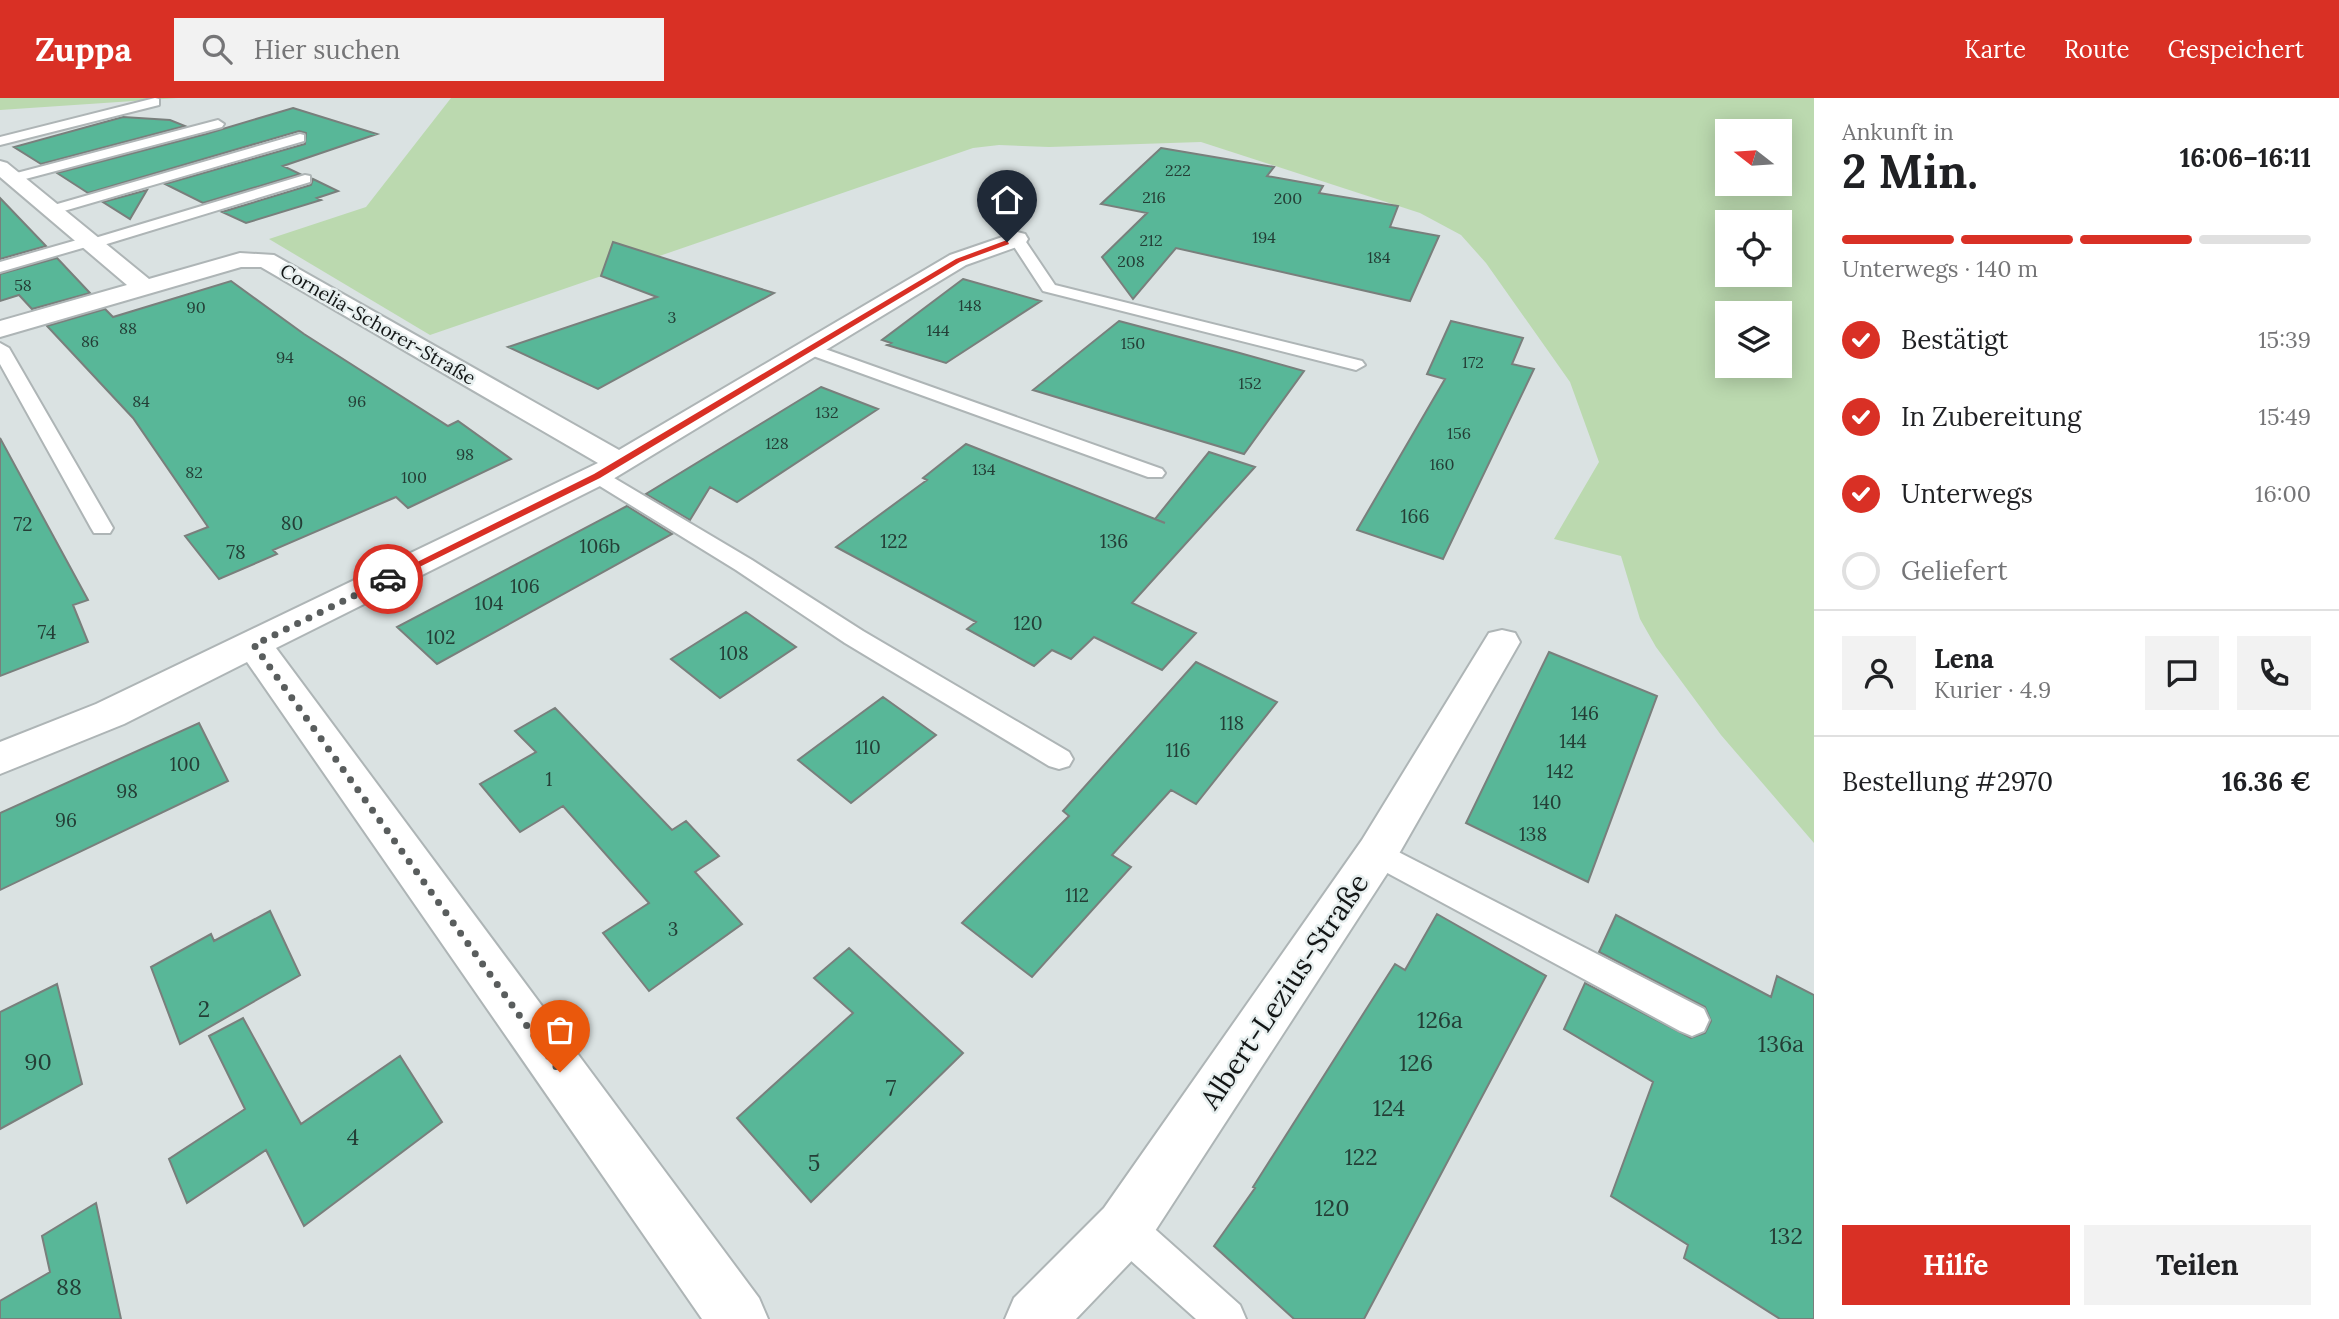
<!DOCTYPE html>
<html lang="de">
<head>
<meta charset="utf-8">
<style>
  body { margin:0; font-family:Lora,serif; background:#f2f2f2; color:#202124; height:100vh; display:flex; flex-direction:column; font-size:26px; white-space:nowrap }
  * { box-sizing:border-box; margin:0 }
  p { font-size:23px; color:#757577 }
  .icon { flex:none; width:38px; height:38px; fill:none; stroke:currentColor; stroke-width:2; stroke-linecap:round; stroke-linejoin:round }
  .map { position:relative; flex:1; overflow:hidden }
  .drawer { display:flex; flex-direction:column; background:#fff; width:525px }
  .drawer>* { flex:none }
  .needle { width:46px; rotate:287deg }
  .controls { position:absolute; left:1715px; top:21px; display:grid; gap:14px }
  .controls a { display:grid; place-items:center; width:77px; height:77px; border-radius:0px; background:#fff; box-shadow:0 4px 18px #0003; font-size:35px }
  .pin { position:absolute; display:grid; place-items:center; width:60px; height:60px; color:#fff; margin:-72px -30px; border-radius:50% 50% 50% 0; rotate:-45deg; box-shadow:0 0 7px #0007 }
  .pin .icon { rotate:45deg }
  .courier { position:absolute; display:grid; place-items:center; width:70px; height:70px; margin:-35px; border:5px solid #d93025; border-radius:50%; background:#fff; color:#222; box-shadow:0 2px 9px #0007 }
  .headline em { font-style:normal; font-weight:800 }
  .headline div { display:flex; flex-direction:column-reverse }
  .headline { display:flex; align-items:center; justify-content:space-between; height:119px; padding:0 28px }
  h1 { font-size:46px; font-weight:800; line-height:52px }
  .bar { display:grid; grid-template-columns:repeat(4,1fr); gap:10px 7px; align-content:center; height:84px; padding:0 28px }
  .bar i { height:9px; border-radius:5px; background:#e0e0e0 }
  .bar .active { background:#d93025 }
  .bar p { grid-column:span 4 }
  .line { display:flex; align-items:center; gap:18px; padding:0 28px; border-top:2px solid #e0e0e0 }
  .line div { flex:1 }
  .round { display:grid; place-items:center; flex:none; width:74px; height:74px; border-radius:0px; background:#f2f2f2 }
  ol { padding:0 28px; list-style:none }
  li { display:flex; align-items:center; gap:21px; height:77px }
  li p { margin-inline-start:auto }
  li .icon { padding:7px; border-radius:50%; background:#d93025; color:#fff; stroke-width:4 }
  li:last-child { color:#757577 }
  li i { width:38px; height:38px; border:4px solid #e0e0e0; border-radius:50% }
  .button { display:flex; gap:14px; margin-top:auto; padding:14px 28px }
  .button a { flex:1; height:80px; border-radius:0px; background:#d93025; color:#fff; font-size:28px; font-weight:800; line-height:80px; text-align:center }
  .button a+a { background:#f2f2f2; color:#202124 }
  header { display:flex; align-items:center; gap:42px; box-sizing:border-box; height:98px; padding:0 35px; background:#d93025; color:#fff }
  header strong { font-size:33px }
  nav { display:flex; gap:38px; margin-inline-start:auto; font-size:24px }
  .search { width:490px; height:63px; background:#f2f2f2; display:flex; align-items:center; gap:18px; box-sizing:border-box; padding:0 24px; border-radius:0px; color:#757577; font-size:26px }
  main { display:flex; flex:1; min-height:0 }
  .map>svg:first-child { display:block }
  .green { fill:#bbd9af; fill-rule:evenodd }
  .building { fill:#58b798; stroke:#797f7c; stroke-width:2 }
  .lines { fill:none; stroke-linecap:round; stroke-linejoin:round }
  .lane-casing { stroke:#aeb5b6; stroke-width:4 }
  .street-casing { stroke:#aeb5b6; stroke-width:4 }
  .lane { fill:#fff; fill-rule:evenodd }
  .street { fill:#fff; fill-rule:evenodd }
  .route { fill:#d93025 }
  .done { stroke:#595d5d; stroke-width:7; stroke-dasharray:0 12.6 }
  .labels { text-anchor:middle; stroke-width:5; stroke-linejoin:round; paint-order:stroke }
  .far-number-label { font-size:16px; fill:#243e36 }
  .far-street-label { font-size:19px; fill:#131616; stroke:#e7efef }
  .number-label { font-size:19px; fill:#243e36 }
  .near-number-label { font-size:23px; fill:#243e36 }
  .near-street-label { font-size:28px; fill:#131616; stroke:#e7efef }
</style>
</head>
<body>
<header>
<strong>Zuppa</strong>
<div class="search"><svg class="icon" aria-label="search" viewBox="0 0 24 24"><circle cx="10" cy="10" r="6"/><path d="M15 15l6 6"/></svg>Hier suchen</div>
<nav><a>Karte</a><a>Route</a><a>Gespeichert</a></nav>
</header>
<main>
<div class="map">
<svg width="1814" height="1221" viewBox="0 0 1814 1221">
  <rect width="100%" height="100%" fill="#dae2e2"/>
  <!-- green -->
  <path class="green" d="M0 0H178L0 12Z
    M451 0H1814V745L1721 637 1656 549 1640 521 1621 458 1554 441 1599 364 1570 284 1486 165 1461 137 1420 115 1201 44 1049 49 999 47 973 50 430 237 269 141 366 109ZM1727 33H1780V86H1727ZM1727 124H1780V177H1727ZM1727 215H1780V268H1727Z"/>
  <!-- building -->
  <path class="building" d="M293 10 377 36 283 68 300 76 203 105 165 86 305 46 306 35 299 33 88 95 57 75 206 36Z
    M123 19 170 22 185 28 41 66 14 49Z
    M1161 50 1274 69 1267 78 1323 88 1319 95 1398 108 1390 129 1439 138 1410 203 1176 150 1133 201 1102 159 1147 115 1101 106Z
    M313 81 338 93 317 100 321 102 246 125 222 114 311 87Z
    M147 92 130 121 103 104Z
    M0 100 46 148 0 161Z
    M613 144 774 195 598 291 508 249 657 199 601 178Z
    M57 160 90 195 32 211 19 197 0 203V176Z
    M963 181 1041 203 946 265 887 247 891 245 882 242Z
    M231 183 304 236 448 328 458 323 511 361 408 410 396 399 273 452 277 456 219 481 185 438 208 429 133 320 47 228 105 211 113 219Z
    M1119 223 1236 254 1304 273 1244 356 1033 292Z
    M1451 223 1523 240 1512 266 1534 271 1443 461 1357 432 1445 281 1427 276Z
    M821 289 878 311 737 404 710 389 690 422 646 396Z
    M0 340 88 502 73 507 88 544 0 578Z
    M966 346 1165 425 1155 421 1209 354 1255 369 1132 505 1196 535 1162 572 1094 539 1071 561 1052 552 1034 568 967 531 976 524 836 449 927 382 923 380Z
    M627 408 672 436 437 566 397 529Z
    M746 514 796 549 720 600 671 561Z
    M1549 554 1657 598 1588 784 1466 725Z
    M1196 564 1277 604 1196 706 1171 692 1112 757 1131 769 1032 879 962 825 1069 718 1063 713Z
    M883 599 936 637 851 705 798 662Z
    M555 610 672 732 686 723 719 758 695 774 742 826 649 893 603 835 649 805 563 708 520 734 480 686 536 654 515 633Z
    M199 625 228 683 0 792V715Z
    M270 813 300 877 180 946 151 869 211 836 214 843Z
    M1437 816 1546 878 1364 1221H1294L1214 1148 1255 1090 1253 1089 1395 866 1405 872Z
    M1616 817 1771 899 1777 878 1814 897V1221H1780L1684 1160 1688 1147 1611 1098 1653 984 1564 931 1585 885 1691 940 1705 935 1711 923 1705 909 1599 854Z
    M849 850 963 955 811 1104 737 1020 853 915 814 880Z
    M57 886 82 986 0 1031V914Z
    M243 920 301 1026 400 958 442 1024 304 1128 266 1052 187 1105 169 1061 245 1011 209 938Z
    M96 1105 121 1221H0V1203L50 1174 42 1138Z"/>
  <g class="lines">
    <defs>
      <path id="lane" d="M155 0 159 1V7L0 47V39Z
        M218 22 224 26 222 29 14 84 7 80 9 77Z
        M300 36 304 37V43L57 115H47L45 112 47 109Z
        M305 77 310 78V84L97 149H86L0 174V164L84 140H95Z
        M1017 136 1022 138 1055 187 1362 263 1365 267 1356 272 1043 193 1009 141Z
        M0 245 9 250 113 430 110 435H94L91 430 0 266Z
        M811 246 1162 371 1165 375 1162 379H1148L805 255 802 251Z
        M597 372 604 374 752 462 863 533 1069 654 1073 661 1069 668 1059 671 1049 668 845 545 736 472 590 382 587 378 590 374Z
        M1377 743 1704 911 1709 922 1704 933 1692 938 1680 933 1367 764 1362 755 1367 746Z
        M1124 1111 1138 1116 1240 1207 1246 1221H1196L1110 1144 1105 1130 1110 1116Z"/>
      <path id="street" d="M0 63 7 65 149 181 240 155 274 157 619 352 950 157 1017 134 1025 136 1028 141 1025 146 966 167 608 384 276 550 759 1200 768 1221H702L247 564 124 626 0 676V644L96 606 598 365 261 169H241L0 239V223L127 187 0 79Z
        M1502 532 1515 535 1520 544 1392 768 1144 1150 1076 1221H1005L1014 1200 1104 1110 1362 742 1489 535Z"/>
    </defs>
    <!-- lane casing -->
    <use href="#lane" class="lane-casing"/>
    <!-- street casing -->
    <use href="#street" class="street-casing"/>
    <!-- lane -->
    <use href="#lane" class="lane"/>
    <!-- street -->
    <use href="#street" class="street"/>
  </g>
  <!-- route -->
  <path class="route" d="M1007 142 1009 146 960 164 600 380 391 483 383 481 594 376 956 161Z"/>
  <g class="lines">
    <!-- done -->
    <path class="done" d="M388 481 254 547 560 974"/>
  </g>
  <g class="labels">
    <!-- far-number labels -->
    <g class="far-number-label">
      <text x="1178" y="78">222</text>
      <text x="1154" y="105">216</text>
      <text x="1288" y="106">200</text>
      <text x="1264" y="145">194</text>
      <text x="1151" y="148">212</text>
      <text x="1379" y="165">184</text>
      <text x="1131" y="169">208</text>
      <text x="23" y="193">58</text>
      <text x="970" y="213">148</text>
      <text x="196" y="215">90</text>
      <text x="672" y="225">3</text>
      <text x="128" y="236">88</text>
      <text x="938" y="238">144</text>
      <text x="90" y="249">86</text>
      <text x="1133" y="251">150</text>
      <text x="285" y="265">94</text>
      <text x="1473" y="270">172</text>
      <text x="1250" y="291">152</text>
      <text x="141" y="309">84</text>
      <text x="357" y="309">96</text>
      <text x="827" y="320">132</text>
      <text x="1459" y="341">156</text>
      <text x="777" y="351">128</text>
      <text x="465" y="362">98</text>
      <text x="1442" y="372">160</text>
      <text x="984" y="377">134</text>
      <text x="194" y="380">82</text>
      <text x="414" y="385">100</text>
    </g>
    <!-- far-street labels -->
    <g class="far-street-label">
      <text transform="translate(378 226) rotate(30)" y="7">Cornelia-Schorer-Straße</text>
    </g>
    <!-- number labels -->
    <g class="number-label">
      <text x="1415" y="425">166</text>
      <text x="292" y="432">80</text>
      <text x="23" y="433">72</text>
      <text x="894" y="450">122</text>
      <text x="1114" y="450">136</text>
      <text x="600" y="455">106b</text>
      <text x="236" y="461">78</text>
      <text x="525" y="495">106</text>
      <text x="489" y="512">104</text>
      <text x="1028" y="532">120</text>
      <text x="47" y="541">74</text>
      <text x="441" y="546">102</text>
      <text x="734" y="562">108</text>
      <text x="1585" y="622">146</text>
      <text x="1232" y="632">118</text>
      <text x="1573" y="650">144</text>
      <text x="868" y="656">110</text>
      <text x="1178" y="659">116</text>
      <text x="185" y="673">100</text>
      <text x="1560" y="680">142</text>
      <text x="549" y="688">1</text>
      <text x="127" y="700">98</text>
      <text x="1547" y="711">140</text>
      <text x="66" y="729">96</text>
      <text x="1533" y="743">138</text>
      <text x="1077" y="804">112</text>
      <text x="673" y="838">3</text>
    </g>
    <!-- near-number labels -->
    <g class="near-number-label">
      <text x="204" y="919">2</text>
      <text x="1440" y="930">126a</text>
      <text x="1781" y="954">136a</text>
      <text x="38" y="972">90</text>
      <text x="1416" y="973">126</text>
      <text x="891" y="998">7</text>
      <text x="1389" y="1018">124</text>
      <text x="353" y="1047">4</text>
      <text x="1361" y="1067">122</text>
      <text x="814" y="1073">5</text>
      <text x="1332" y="1118">120</text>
      <text x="1786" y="1146">132</text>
      <text x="69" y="1197">88</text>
    </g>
    <!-- near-street labels -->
    <g class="near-street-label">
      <text transform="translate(1284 893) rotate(-56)" y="10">Albert-Lezius-Straße</text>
    </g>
  </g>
</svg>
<div class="controls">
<a><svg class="needle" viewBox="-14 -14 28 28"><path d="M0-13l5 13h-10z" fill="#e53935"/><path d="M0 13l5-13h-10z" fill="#757577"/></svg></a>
<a><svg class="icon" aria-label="locate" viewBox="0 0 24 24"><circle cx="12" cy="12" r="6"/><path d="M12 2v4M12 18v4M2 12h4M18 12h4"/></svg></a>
<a><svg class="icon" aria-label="layers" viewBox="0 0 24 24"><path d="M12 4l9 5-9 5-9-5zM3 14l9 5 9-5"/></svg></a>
</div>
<div class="pin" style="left:560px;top:974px;background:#ea580c"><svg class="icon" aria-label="bag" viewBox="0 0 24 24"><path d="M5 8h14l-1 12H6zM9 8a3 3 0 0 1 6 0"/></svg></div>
<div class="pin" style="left:1007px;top:144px;background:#1f2937"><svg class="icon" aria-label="home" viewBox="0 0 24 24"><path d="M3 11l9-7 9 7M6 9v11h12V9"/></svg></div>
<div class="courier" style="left:388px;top:481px"><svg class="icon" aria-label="car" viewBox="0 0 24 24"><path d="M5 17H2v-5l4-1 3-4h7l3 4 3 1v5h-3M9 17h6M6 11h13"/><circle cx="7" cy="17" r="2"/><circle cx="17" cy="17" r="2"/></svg></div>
</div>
<section class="drawer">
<div class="headline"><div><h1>2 Min.</h1><p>Ankunft in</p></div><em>16:06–16:11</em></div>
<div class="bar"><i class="active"></i><i class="active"></i><i class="active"></i><i></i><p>Unterwegs · 140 m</p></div>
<ol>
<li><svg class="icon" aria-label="check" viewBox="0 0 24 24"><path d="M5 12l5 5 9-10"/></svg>Bestätigt<p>15:39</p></li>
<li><svg class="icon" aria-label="check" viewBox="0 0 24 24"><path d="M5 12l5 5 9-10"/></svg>In Zubereitung<p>15:49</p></li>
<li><svg class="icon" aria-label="check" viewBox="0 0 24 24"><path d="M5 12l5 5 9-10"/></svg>Unterwegs<p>16:00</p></li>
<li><i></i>Geliefert</li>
</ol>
<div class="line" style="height:126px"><a class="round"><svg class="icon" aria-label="person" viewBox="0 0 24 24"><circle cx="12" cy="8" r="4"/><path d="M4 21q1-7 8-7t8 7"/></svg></a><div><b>Lena</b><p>Kurier · 4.9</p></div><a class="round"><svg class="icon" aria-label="chat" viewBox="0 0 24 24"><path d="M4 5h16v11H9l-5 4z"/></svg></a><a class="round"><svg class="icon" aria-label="phone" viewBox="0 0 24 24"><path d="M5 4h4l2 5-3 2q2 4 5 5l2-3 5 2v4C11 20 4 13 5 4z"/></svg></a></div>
<div class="line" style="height:91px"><div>Bestellung #2970</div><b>16.36 €</b></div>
<div class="button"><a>Hilfe</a><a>Teilen</a></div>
</section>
</main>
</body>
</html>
